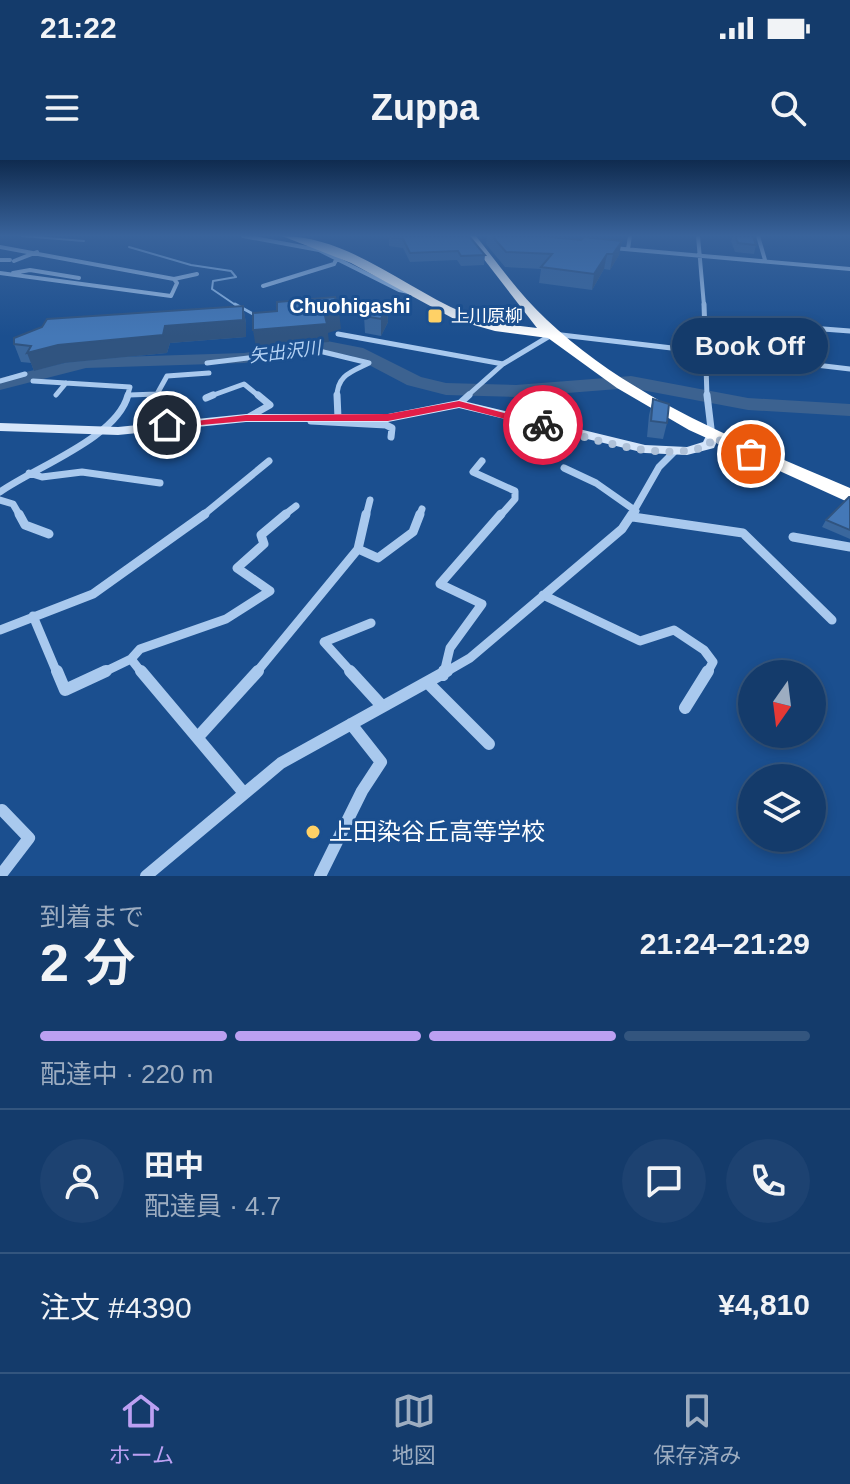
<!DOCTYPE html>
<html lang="ja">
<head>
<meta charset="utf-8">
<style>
  body { margin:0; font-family:Arial,"Noto Sans JP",sans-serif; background:#1d4271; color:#f1f3f6; height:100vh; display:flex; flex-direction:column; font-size:30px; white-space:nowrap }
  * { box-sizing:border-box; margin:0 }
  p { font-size:26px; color:#9dadc1 }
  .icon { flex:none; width:44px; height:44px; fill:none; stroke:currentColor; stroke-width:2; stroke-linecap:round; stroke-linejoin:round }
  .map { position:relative; height:716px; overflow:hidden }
  .sheet { display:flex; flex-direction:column; background:#143b6b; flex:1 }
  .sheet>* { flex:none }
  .needle { width:52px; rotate:194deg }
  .buttons { position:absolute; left:738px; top:500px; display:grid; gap:16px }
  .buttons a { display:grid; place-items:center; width:88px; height:88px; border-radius:50%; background:#143b6b; box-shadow:0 4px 12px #0003,0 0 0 2px #33557e; font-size:40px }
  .pin { position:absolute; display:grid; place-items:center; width:68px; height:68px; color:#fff; margin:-34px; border:4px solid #fff; border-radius:50%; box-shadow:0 2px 8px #0007 }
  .courier { position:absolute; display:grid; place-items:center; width:80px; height:80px; margin:-40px; border:6px solid #e11d48; border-radius:50%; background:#fff; color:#222; box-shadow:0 2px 10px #0007 }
  .bubble { position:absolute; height:56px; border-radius:28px; background:#143b6b; box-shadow:0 4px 12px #0003,0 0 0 2px #33557e; font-size:26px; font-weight:600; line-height:56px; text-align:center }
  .summary em { font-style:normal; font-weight:600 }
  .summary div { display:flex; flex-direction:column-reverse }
  .summary { display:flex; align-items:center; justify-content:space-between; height:136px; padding:0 40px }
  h1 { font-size:52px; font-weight:600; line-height:60px }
  .bar { display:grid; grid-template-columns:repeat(4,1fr); gap:12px 8px; align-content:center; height:96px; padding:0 40px }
  .bar i { height:10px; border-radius:6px; background:#33557e }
  .bar .current { background:#bca0f2 }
  .bar p { grid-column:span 4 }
  .line { display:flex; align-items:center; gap:20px; padding:0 40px; border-top:2px solid #33557e }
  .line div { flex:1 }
  .round { display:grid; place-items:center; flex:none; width:84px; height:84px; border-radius:42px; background:#1d4271 }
  .status { display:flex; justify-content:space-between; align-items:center; height:56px; padding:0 40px; background:#143b6b; direction:ltr }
  .status svg { height:22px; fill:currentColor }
  header { display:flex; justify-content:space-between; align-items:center; height:104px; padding:0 40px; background:#143b6b; font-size:36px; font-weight:600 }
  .tabs { display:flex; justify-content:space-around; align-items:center; height:112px; border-top:2px solid #33557e; background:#143b6b; font-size:22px; color:#9dadc1 }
  .tabs a { display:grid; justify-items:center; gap:4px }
  .tabs .current { color:#bca0f2 }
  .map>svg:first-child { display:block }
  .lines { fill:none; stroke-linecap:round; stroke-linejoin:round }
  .stream-far1 { stroke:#9cc4f0; stroke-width:2 }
  .stream { stroke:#9cc4f0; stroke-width:3 }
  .river { fill:#3c6290; fill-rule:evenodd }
  .street-far4 { stroke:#a9c9ee; stroke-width:4 }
  .street-far3 { stroke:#a9c9ee; stroke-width:5 }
  .street-far2 { stroke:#a9c9ee; stroke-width:7 }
  .street-far1 { stroke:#a9c9ee; stroke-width:9 }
  .street { stroke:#a9c9ee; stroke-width:12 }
  .secondary { fill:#d6e6fa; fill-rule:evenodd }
  .highway { fill:#fff; fill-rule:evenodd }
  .wall { fill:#3a679d }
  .shaded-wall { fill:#305480 }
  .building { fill:#4478b7; stroke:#305480; stroke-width:2 }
  .route { fill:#e11d48 }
  .done { stroke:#afc1d8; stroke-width:8; stroke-dasharray:0 14.4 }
  .poi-dot { fill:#ffd166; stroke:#1b4f8f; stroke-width:3 }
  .labels { text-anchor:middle; stroke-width:6; stroke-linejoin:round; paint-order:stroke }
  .far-poi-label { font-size:18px; fill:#fff; stroke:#1b4f8f; text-anchor:start }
  .far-water-label { font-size:18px; font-style:italic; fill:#b5d3f5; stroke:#1b4f8f }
  .far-quarter-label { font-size:20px; font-weight:bold; fill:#fff; stroke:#1b4f8f }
  .near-poi-label { font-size:24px; fill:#fff; stroke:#1b4f8f; text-anchor:start }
</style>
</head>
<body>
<div class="status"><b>21:22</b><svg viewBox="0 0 49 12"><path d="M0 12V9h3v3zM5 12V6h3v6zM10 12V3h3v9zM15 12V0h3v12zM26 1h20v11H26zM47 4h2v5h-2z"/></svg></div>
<header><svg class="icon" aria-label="menu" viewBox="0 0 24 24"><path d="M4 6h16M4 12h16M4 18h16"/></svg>Zuppa<svg class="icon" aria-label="search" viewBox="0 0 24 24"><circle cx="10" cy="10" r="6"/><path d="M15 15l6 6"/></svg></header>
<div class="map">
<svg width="850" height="716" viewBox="0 0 850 716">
  <rect width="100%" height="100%" fill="#1b4f8f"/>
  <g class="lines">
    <!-- stream-far1 -->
    <path class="stream-far1" d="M22 76 84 81
      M129 87 191 105 231 111 236 117 213 121 212 129 237 146"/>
    <!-- stream -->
    <path class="stream" d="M235 144 253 154"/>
    <!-- river -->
    <path class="river" d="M327 181 363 188 421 217 446 223 516 225 631 216 748 238 850 244V256L748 250 631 228 516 237 446 235 407 225 352 196 327 191 244 203 86 208 0 230V218L86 198 244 193Z"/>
    <!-- street-far4 -->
    <path class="street-far4" d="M243 76 319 90 399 130 414 133
      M698 76 704 146
      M758 76 765 100
      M0 87 174 119 197 114
      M613 88 850 109
      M628 89 630 76
      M0 100H10
      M14 101 37 92
      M0 113 171 136 177 123 174 119
      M13 113 30 110 79 118
      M263 126 334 104 337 98"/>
    <!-- street-far3 -->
    <path class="street-far3" d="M704 144 707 237
      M704 160 850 171
      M338 174 503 204
      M207 203 315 190 369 203C351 212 337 215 337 237
      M0 221 25 214
      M33 221 130 227 127 237
      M56 235 66 223
      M129 235 157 234 167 216 209 213
      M208 237 244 224 260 237
      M466 237 503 204 553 174 850 209"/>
    <!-- street-far2 -->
    <path class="street-far2" d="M337 235 338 258
      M707 235 712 277
      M206 238 213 235
      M459 244 469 235
      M247 258 270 245 258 235
      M311 261 386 265 392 268 391 277
      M482 301 473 312 515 331V339L500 356
      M564 308 596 323 636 351
      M29 313 42 317 82 312 160 323
      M0 332C35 307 117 278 128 235
      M0 340 13 344 20 356
      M202 356 269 301
      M283 356 296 346
      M366 356 370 340
      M419 356 422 349
      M631 356 659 307 675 291"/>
    <!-- street-far1 -->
    <path class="street-far1" d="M19 354 25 365 49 374
      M633 357 743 373 832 460
      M793 377 850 387
      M358 389 366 354
      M543 435 640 481 674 470 704 490 713 502 707 513
      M33 456 57 513
      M0 470 93 434 205 354
      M131 499 142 513
      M102 513 131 499 140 489 226 459 270 431 237 408 264 384 261 375 286 354
      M256 513 358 389 378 398 413 372 420 354
      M352 513 324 482 371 463
      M444 513 450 488 482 444 440 424 501 354
      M444 513 470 498 622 369 632 354"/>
    <!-- street -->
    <path class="street" d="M57 511 65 530 106 511
      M141 511 243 632
      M350 511 382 546
      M443 515 444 511
      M428 523 489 584
      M685 548 708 511
      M198 577 258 511
      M0 716 29 678 2 650
      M146 716 281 603 447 511
      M320 716 362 631 381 602 351 564"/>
    <!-- secondary -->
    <path class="secondary" d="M459 240 645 285 687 287 703 282 707 274H717L719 277 714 288 687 295 645 293 459 248 388 262H246L118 275 0 271V263L118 267 246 254H388Z"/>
    <!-- highway -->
    <path class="highway" d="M282 76C348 76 405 128 464 153 487 163 512 165 537 168L466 76H476C499 105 520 135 547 160 630 239 746 284 850 328V343L689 270 617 228 548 178 495 171 456 160 351 103Z"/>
  </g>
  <!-- wall -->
  <path class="wall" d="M391 76 485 95 484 105 461 106 457 100 410 102 403 88 389 86V77Z
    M487 76H553V78L619 95 610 110 604 109 592 130 539 123 541 109 505 107 486 84Z
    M733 76H753L756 85 754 94 735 92 731 81Z
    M387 145 388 162 381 176 365 173 364 156Z
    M243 146 246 163V177L170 183 167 193 64 203 34 211 31 203 21 202 14 184 42 167Z
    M653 239 667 263 663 279 647 277 649 255Z
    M740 282 751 303 738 310 723 303 728 289Z
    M850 337V379L822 367 826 360Z"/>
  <!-- shaded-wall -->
  <path class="shaded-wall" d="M622 81 619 95 610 110 613 94Z
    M607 94 604 109 592 130 594 114Z
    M387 145 388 162 381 176V159Z
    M243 146 246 163V177L170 183 167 193 64 203 34 211 27 193 58 185 165 166Z
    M339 152 341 169 328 173 329 182 256 188 253 170Z
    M756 289 751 303 738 310 743 296Z"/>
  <!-- building -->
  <path class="building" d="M391 76H469L485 95 461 96 458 91 410 93 403 79 389 77Z
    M492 76H552L551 77 581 80 584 77 622 81 613 94H607L594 114 541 107 552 94 506 92Z
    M735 76H753L756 85 738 83Z
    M335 137 339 152 325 156 327 164 253 170V153L277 151V142Z
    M370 145H387L381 159 364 156Z
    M243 146V160L165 166 163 175 58 185 27 193 31 186 14 184V178L42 167 47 159Z
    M653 239 669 244 667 263 651 261Z
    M740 282 756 289 743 296 728 289Z
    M849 337H850V370L826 360Z"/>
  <!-- sky -->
  <linearGradient id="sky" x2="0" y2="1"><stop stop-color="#0f2b4f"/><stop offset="0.43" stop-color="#39639b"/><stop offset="1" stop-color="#39639b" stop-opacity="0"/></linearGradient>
  <rect width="850" height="176" fill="url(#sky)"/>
  <!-- route -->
  <path class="route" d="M459 241 549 265 543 269 459 247 388 261H246L167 268 162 265 246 255 388 254Z"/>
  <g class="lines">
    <!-- done -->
    <path class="done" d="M543 265C588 278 665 304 709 285L712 277 751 294"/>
  </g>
  <!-- markers -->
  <g class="poi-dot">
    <rect x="427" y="148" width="16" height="16" rx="4"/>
    <circle cx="313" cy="672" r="8"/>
  </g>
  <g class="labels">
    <!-- far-poi labels -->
    <g class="far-poi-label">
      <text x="451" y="162">上川原柳</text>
    </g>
    <!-- far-water labels -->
    <g class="far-water-label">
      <text transform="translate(285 192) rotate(-7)" y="6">矢出沢川</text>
    </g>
    <!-- far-quarter labels -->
    <g class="far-quarter-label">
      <text x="350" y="153">Chuohigashi</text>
    </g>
    <!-- near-poi labels -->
    <g class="near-poi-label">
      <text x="329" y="680">上田染谷丘高等学校</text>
    </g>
  </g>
</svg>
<div class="buttons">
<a><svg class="needle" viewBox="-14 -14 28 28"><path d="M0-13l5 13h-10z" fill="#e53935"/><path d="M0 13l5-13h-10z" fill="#9dadc1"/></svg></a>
<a><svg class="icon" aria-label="layers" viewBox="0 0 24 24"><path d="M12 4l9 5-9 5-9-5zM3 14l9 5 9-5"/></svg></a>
</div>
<div class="pin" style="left:751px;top:294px;background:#ea580c"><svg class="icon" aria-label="bag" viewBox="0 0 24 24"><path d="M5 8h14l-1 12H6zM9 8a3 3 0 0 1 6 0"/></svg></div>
<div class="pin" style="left:167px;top:265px;background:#1f2937"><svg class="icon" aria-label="home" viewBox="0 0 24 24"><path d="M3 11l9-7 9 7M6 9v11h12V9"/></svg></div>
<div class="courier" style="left:543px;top:265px"><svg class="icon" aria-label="bike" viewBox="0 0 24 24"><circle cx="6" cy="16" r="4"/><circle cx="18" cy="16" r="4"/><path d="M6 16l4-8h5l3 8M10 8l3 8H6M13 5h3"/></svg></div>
<div class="bubble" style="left:672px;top:158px;width:156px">Book Off</div>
</div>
<section class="sheet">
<div class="summary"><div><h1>2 分</h1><p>到着まで</p></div><em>21:24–21:29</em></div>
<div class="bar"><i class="current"></i><i class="current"></i><i class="current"></i><i></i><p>配達中 · 220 m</p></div>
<div class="line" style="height:144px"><a class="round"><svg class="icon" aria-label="person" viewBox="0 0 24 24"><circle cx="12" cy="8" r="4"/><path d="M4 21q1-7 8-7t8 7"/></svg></a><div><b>田中</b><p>配達員 · 4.7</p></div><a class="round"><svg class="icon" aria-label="chat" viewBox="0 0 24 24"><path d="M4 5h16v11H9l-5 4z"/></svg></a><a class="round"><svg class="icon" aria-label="phone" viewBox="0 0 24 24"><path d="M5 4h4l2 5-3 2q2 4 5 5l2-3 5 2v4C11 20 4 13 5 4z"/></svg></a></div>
<div class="line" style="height:104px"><div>注文 #4390</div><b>¥4,810</b></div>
</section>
<nav class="tabs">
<a class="current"><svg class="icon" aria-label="home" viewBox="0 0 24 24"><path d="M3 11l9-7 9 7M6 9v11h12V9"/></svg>ホーム</a>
<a><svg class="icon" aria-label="map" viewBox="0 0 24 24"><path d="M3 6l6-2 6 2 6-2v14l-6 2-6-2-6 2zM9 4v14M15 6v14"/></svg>地図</a>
<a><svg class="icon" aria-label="saved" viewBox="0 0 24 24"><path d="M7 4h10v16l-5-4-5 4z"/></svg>保存済み</a>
</nav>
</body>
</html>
